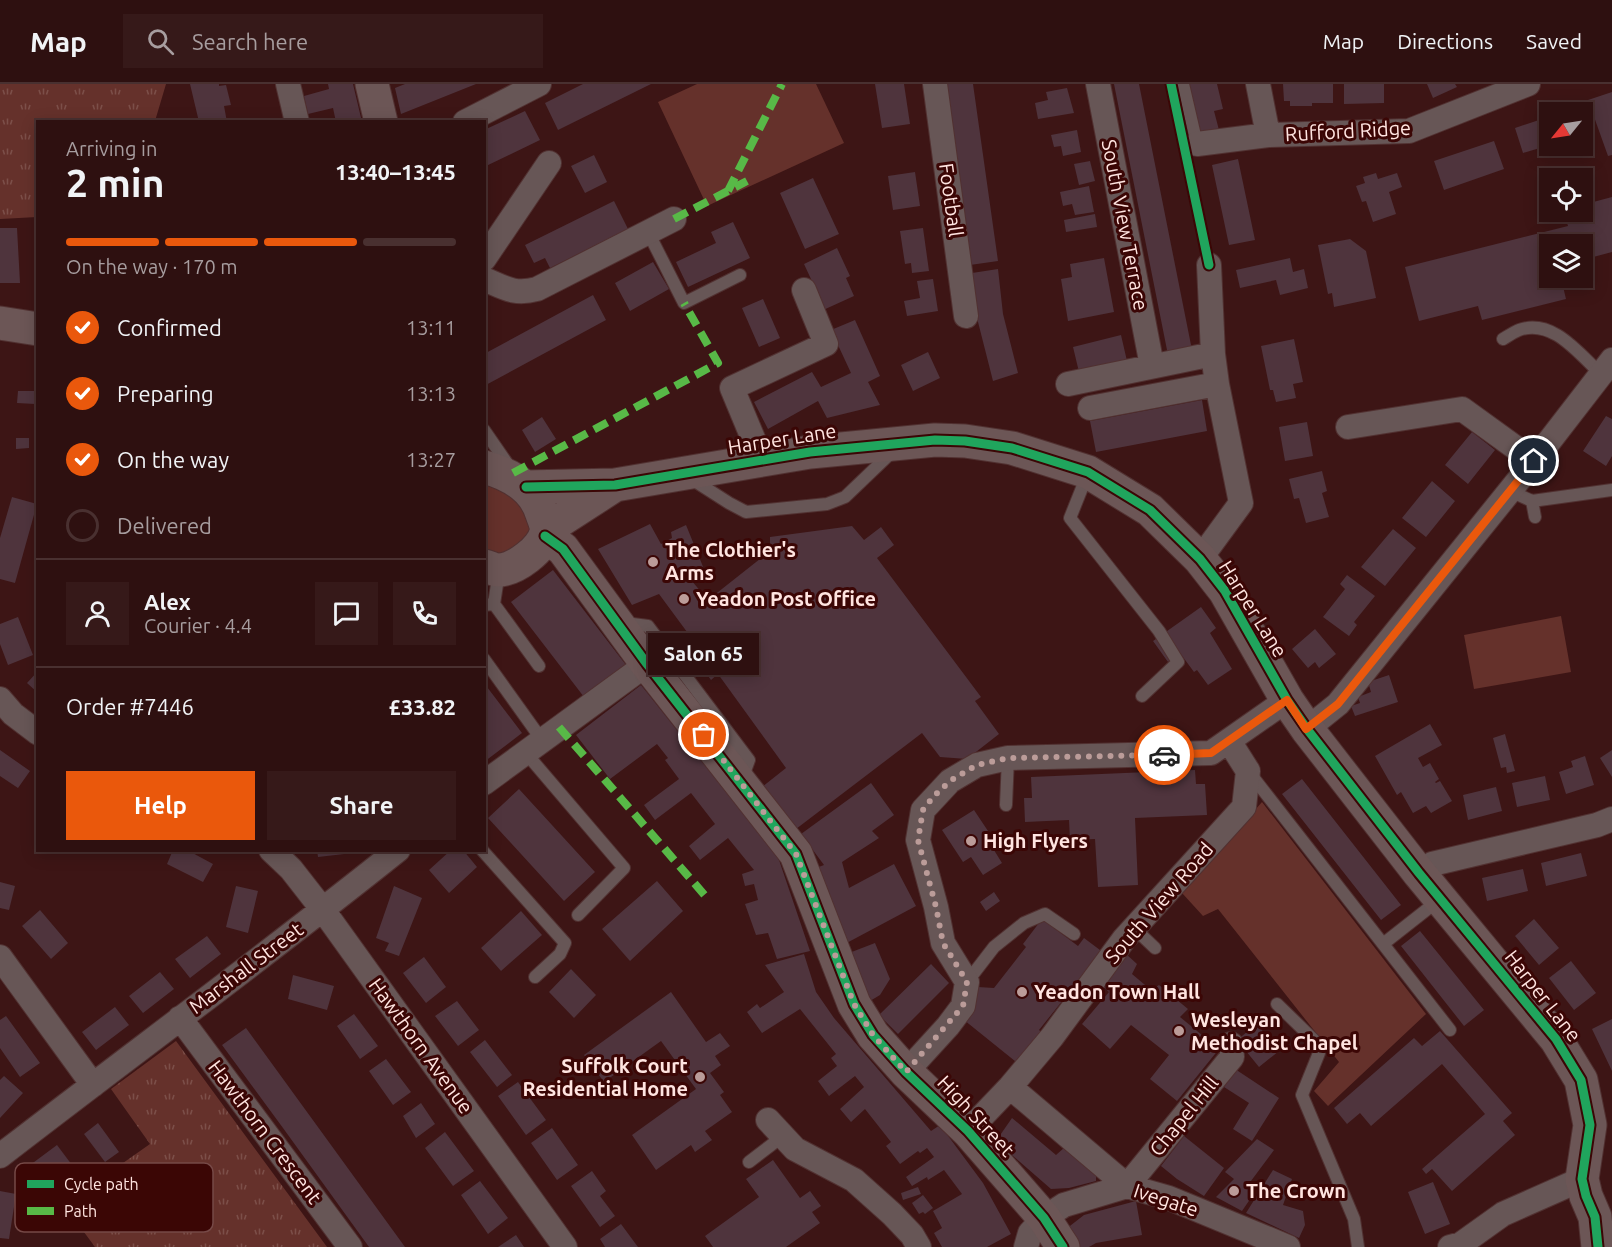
<!DOCTYPE html>
<html lang="en">
<head>
<meta charset="utf-8">
<style>
  body { margin:0; font-family:Ubuntu,sans-serif; background:#361919; color:#f1f3f6; height:100vh; display:flex; flex-direction:column; font-size:22px; white-space:nowrap }
  * { box-sizing:border-box; margin:0 }
  p { font-size:20px; color:#a79d9f }
  .icon { flex:none; width:33px; height:33px; fill:none; stroke:currentColor; stroke-width:2; stroke-linecap:round; stroke-linejoin:round }
  .map { position:relative; flex:1; overflow:hidden }
  .side { position:absolute; left:36px; top:36px; width:450px; height:732px; display:flex; flex-direction:column; background:#2e1010; border-radius:0px; box-shadow:0 3px 15px #0003,0 0 0 2px #493030 }
  .side>* { flex:none }
  .needle { width:39px; rotate:240deg }
  .controls { position:absolute; left:1539px; top:18px; display:grid; gap:12px }
  .controls a { display:grid; place-items:center; width:54px; height:54px; border-radius:0px; background:#2e1010; box-shadow:0 3px 15px #0003,0 0 0 2px #493030; font-size:30px }
  .pin { position:absolute; display:grid; place-items:center; width:51px; height:51px; color:#fff; margin:-26px; border:3px solid #fff; border-radius:50%; box-shadow:0 2px 6px #0007 }
  .courier { position:absolute; display:grid; place-items:center; width:60px; height:60px; margin:-30px; border:4px solid #ea580c; border-radius:50%; background:#fff; color:#222; box-shadow:0 2px 8px #0007 }
  .bubble { position:absolute; height:42px; border-radius:0px; background:#2e1010; box-shadow:0 3px 15px #0003,0 0 0 2px #493030; font-size:20px; font-weight:600; line-height:42px; text-align:center }
  .headline em { font-style:normal; font-weight:600 }
  .headline div { display:flex; flex-direction:column-reverse }
  .headline { display:flex; align-items:center; justify-content:space-between; height:102px; padding:0 30px }
  h1 { font-size:39px; font-weight:600; line-height:45px }
  .bar { display:grid; grid-template-columns:repeat(4,1fr); gap:9px 6px; align-content:center; height:72px; padding:0 30px }
  .bar i { height:8px; border-radius:4px; background:#493030 }
  .bar .current { background:#ea580c }
  .bar p { grid-column:span 4 }
  .line { display:flex; align-items:center; gap:15px; padding:0 30px; border-top:2px solid #493030 }
  .line div { flex:1 }
  .round { display:grid; place-items:center; flex:none; width:63px; height:63px; border-radius:0px; background:#361919 }
  ol { padding:0 30px; list-style:none }
  li { display:flex; align-items:center; gap:18px; height:66px }
  li p { margin-inline-start:auto }
  li .icon { padding:6px; border-radius:50%; background:#ea580c; color:#fff; stroke-width:4 }
  li:last-child { color:#a79d9f }
  li i { width:33px; height:33px; border:3px solid #493030; border-radius:50% }
  .primary-button { display:flex; gap:12px; margin-top:auto; padding:12px 30px }
  .primary-button a { flex:1; height:69px; border-radius:0px; background:#ea580c; color:#fff; font-size:24px; font-weight:600; line-height:69px; text-align:center }
  .primary-button a+a { background:#361919; color:#f1f3f6 }
  header { display:flex; align-items:center; gap:36px; box-sizing:border-box; height:84px; padding:0 30px; background:#2e1010; border-bottom:2px solid #493030 }
  header strong { font-size:28px }
  nav { display:flex; gap:33px; margin-inline-start:auto; font-size:21px }
  .search { width:420px; height:54px; background:#361919; display:flex; align-items:center; gap:15px; box-sizing:border-box; padding:0 21px; border-radius:0px; color:#a79d9f; font-size:22px }
  .map>svg:first-child { display:block }
  .grass { fill:#65312b }
  .park { fill:url(#park-tufts) }
  .building { fill:#4f343d }
  .lines { fill:none; stroke-linecap:round; stroke-linejoin:round }
  .lane-casing { stroke:#513131; stroke-width:14 }
  .street-casing { stroke:#513131; stroke-width:26 }
  .secondary-casing { stroke:#513131; stroke-width:35 }
  .lane { stroke:#675656; stroke-width:12 }
  .street { stroke:#675656; stroke-width:24 }
  .secondary { stroke:#6c5656; stroke-width:33 }
  .quiet { stroke:#58b947; stroke-width:8; stroke-dasharray:15 8; stroke-linecap:butt }
  .cycleway-casing { stroke:#3b0605; stroke-width:13 }
  .cycleway { stroke:#20a55d; stroke-width:9 }
  .done { stroke:#bb9c99; stroke-width:6; stroke-dasharray:0 10.8 }
  .route { stroke:#ea580c; stroke-width:8 }
  .poi-dot { fill:#bb9c99; stroke:#3b0605; stroke-width:2 }
  .labels { text-anchor:middle; stroke-width:6; stroke-linejoin:round; paint-order:stroke }
  .street-label { font-size:20px; fill:#ffe4e0; stroke:#3b0605 }
  .poi-label { font-size:20px; font-weight:bold; fill:#ffe4e0; stroke:#3b0605; text-anchor:start }
  .key { fill:#3b0605; stroke:#764947; stroke-width:1.5 }
  .key-label { font-size:16px; fill:#ffe4e0 }
</style>
</head>
<body>
<header>
<strong>Map</strong>
<div class="search"><svg class="icon" aria-label="search" viewBox="0 0 24 24"><circle cx="10" cy="10" r="6"/><path d="M15 15l6 6"/></svg>Search here</div>
<nav><a>Map</a><a>Directions</a><a>Saved</a></nav>
</header>
<div class="map">
<svg width="1612" height="1163" viewBox="0 0 1612 1163">
  <defs>
    <pattern id="park-tufts" width="24" height="20" patternUnits="userSpaceOnUse" patternTransform="scale(1.5)"><rect width="24" height="20" fill="#65312b"/><path d="M3 7l-1-3M5 7V3M7 7l1-3M15 17l-1-3M17 17v-4M19 17l1-3" fill="none" stroke="#7c4f49"/></pattern>
  </defs>
  <rect width="100%" height="100%" fill="#3d1515"/>
  <!-- grass -->
  <path class="grass" d="M697 0H816L844 59 707 122 658 18Z
    M484 397 520 418 532 439 527 456 501 470 485 467Z
    M1561 532 1571 588 1474 605 1464 551Z
    M1262 718 1426 930 1328 1022 1314 1007 1339 978 1218 825 1203 832 1182 809Z"/>
  <!-- park -->
  <path class="park" d="M0 0H166L155 37 38 38 37 133 0 135Z
    M176 957 327 1163H95L81 1144 84 1140 69 1117 150 1060 111 1005Z"/>
  <!-- building -->
  <path class="building" d="M190 0H219V2L226 1 231 21 224 22 227 38H199Z
    M328 0H353L362 38H336L333 24 308 30 304 12 329 5Z
    M405 0H476L401 30 395 4Z
    M583 0H651L558 46 545 19Z
    M875 0H904L910 40 882 44Z
    M945 0H973L998 177 970 181Z
    M1114 0H1139L1192 266 1168 271Z
    M1189 0H1217L1223 25 1214 27 1219 46 1201 51Z
    M1283 0H1333V19H1312V22H1290V17H1284Z
    M1344 0H1384V19L1344 20Z
    M1427 0H1455L1457 3 1433 14Z
    M1067 4 1074 29 1038 35 1035 19 1048 16 1046 8Z
    M1612 8V71L1608 72 1588 16Z
    M525 27 540 56 484 83V46Z
    M1548 33 1550 61 1523 69 1515 44Z
    M1077 46 1081 68 1063 72 1061 62 1054 63 1051 51Z
    M1494 57 1504 85 1444 106 1434 77Z
    M594 71 607 98 585 109 571 82Z
    M1238 75 1255 156 1229 161 1212 81Z
    M1090 77 1095 97 1079 101 1074 80Z
    M915 88 920 122 893 126 888 92Z
    M1376 89 1378 95 1397 89 1402 103 1389 108 1396 130 1373 138 1366 117 1362 118 1356 102 1365 99 1363 93Z
    M813 94 839 150 805 165 780 109Z
    M1089 102 1094 128 1075 131 1072 120 1063 122 1060 108Z
    M1612 113V168L1582 176V160H1550V194H1561L1566 215 1482 236 1478 222 1419 237 1405 183 1568 142 1564 128H1582V121Z
    M614 117 628 145 550 184 545 174 534 179 525 161Z
    M1095 130 1097 143 1066 148 1064 136Z
    M733 138 750 174 688 203 676 178 716 159 711 148Z
    M0 144H17L20 199H0Z
    M923 144 929 187 912 189 911 179 905 180 900 147Z
    M1350 155 1366 167 1376 214 1334 223 1332 209 1328 210 1318 161Z
    M837 164 850 192 846 194 854 212 821 227 817 208 804 180Z
    M1104 174 1114 228 1068 237 1061 195 1072 193 1070 180Z
    M1290 174 1293 188 1304 185 1308 204 1280 211 1276 196 1240 204 1236 186Z
    M653 178 669 205 630 227 615 199Z
    M998 185 1003 230 1018 289 993 297 977 234 972 189Z
    M933 195 938 227 907 232 904 217 920 214 917 197Z
    M593 211 606 236 484 302V270Z
    M763 215 780 254 759 263 742 224Z
    M855 236 880 292 868 298 880 321 827 334 818 317 768 345 754 318 812 288 821 303 851 289 831 246Z
    M1121 251 1127 277 1079 288 1073 263Z
    M1294 255 1303 298 1293 300 1296 314 1276 318 1273 306H1270L1261 262Z
    M928 268 940 294 913 307 901 281Z
    M18 307H35V320L17 319Z
    M1202 316 1207 347 1096 368 1090 337Z
    M1606 332 1612 335V372L1606 382 1583 367Z
    M542 333 556 355 535 368 522 346Z
    M1307 338 1313 372 1285 377 1279 343Z
    M1472 348 1495 366 1468 400 1445 381Z
    M16 354H29V364L16 365Z
    M1322 387 1327 407 1322 409 1329 433 1306 439 1299 414 1294 415 1289 395Z
    M1432 397 1455 417 1426 453 1402 434Z
    M12 413 37 420 15 499 0 495V454Z
    M650 440 661 460 672 454 671 448 686 441 706 490 691 496 708 516 770 467V453L852 442 864 456 881 443 894 461 877 474 981 613 975 617 999 650 967 675 940 673 922 649 796 745 762 703 786 684 718 590 711 596 697 577 704 571 659 510 632 521 598 465Z
    M1393 445 1416 464 1385 502 1361 483Z
    M553 486 626 581 584 613 511 518Z
    M1347 491 1375 512 1354 538 1357 541 1349 552 1323 533 1345 505 1340 500Z
    M1201 523 1216 544 1210 549 1232 585 1208 601 1197 586 1194 588 1180 569 1168 578 1153 557Z
    M18 533 33 571 8 581 0 560V540Z
    M1315 545 1336 570 1319 584 1315 578 1308 584 1292 565Z
    M38 587V609L27 599Z
    M1389 591 1398 618 1355 632 1351 622 1360 619 1358 613 1371 608 1368 598Z
    M484 599 522 649 484 678Z
    M641 601 778 773 810 867 777 875 768 849 756 851 745 820 758 816 754 800 745 802 742 790 754 786 728 754 700 776 689 762 715 740 691 709 655 736 644 721 679 695 665 676 668 674 657 660 610 695 576 651Z
    M1430 640 1442 661 1418 674 1423 683 1430 679 1439 695 1435 698 1436 699 1440 697 1452 717 1431 729 1426 722 1413 729 1401 708 1397 711 1375 672Z
    M1505 650 1515 687 1507 689 1506 683 1501 684 1493 654Z
    M0 666 30 687 18 704 0 692Z
    M1612 666V693L1600 674Z
    M1585 672 1594 701 1566 710 1559 688 1573 683 1571 677Z
    M1195 686 1196 700H1205L1207 731 1135 734 1138 801 1098 803 1095 755 1070 756 1069 736 1025 738 1024 714H1032L1031 693Z
    M1545 692 1550 716 1517 723 1512 699Z
    M1302 695 1401 821 1381 836 1282 710Z
    M871 699 894 731 872 747 879 754 842 778 849 804 894 780 916 822 841 862 816 784 824 781 801 750Z
    M1496 703 1502 727 1468 736 1463 711Z
    M519 705 595 788 564 817 488 734Z
    M974 726 994 756 989 758 1002 779 983 791 971 773 963 778 942 746Z
    M173 766H187L213 780 203 798 167 780Z
    M317 766H353V769L318 773Z
    M451 766H463L477 783 449 809 429 786Z
    M1581 769 1587 792 1546 802 1541 779Z
    M1523 785 1528 807 1487 817 1482 794Z
    M657 797 683 827 630 877 602 845Z
    M0 798 15 802 9 826 0 824Z
    M236 802 258 807 248 849 226 843Z
    M394 802 422 814 399 872 385 867 389 859 376 854Z
    M994 808 1000 817 986 827 980 818Z
    M40 826 68 859 51 875 22 842Z
    M521 827 542 851 501 887 481 864Z
    M1042 835 1078 862 1084 854 1104 869 1078 903 1075 901 1039 946 1045 951 1021 982 964 936 978 903 994 904 1026 863 1023 860Z
    M1534 835 1559 864 1539 881 1515 852Z
    M1420 847 1484 926 1464 942 1401 862Z
    M207 852 221 870 190 894 175 875Z
    M875 859 890 895 880 911 870 917 849 869Z
    M1125 869 1137 880 1132 890 1151 906 1159 901 1188 925 1180 933 1219 965 1177 1017 1150 995 1169 971 1131 941 1110 965 1082 940 1109 908 1099 899Z
    M804 870 816 908 834 934 931 1047 940 1041 983 1099 1011 1150 987 1163H942L934 1149 942 1144 933 1127 962 1110 944 1086 928 1096 927 1093 912 1102 906 1093 934 1073 927 1064 920 1069 918 1067 900 1080 886 1062 891 1058 865 1025 851 1038 840 1025 864 1003 855 992 829 1012 818 997 837 982 831 974 836 970 800 925 762 949 747 928 757 920 760 924 784 908 765 881Z
    M424 873 446 903 426 919 403 889Z
    M1571 877 1596 909 1574 926 1549 894Z
    M931 880 949 899 898 950 879 931Z
    M571 885 596 911 574 934 549 908Z
    M160 888 174 905 143 929 129 912Z
    M293 891 334 902 327 926 288 915Z
    M671 908 706 958 720 949 730 962 715 972 721 981 710 989 724 1008 720 1011 732 1028 705 1047 712 1056 695 1068 691 1061 656 1086 632 1051 696 1005 661 957 604 998 584 971Z
    M457 917 479 946 458 962 435 932Z
    M115 923 129 941 96 966 82 948Z
    M354 930 378 962 360 975 337 942Z
    M6 932 40 979 20 993 0 964V936Z
    M1612 935V987L1592 945Z
    M1257 940 1279 967 1259 983 1237 956Z
    M246 944 331 1061 405 1163H369L283 1044 222 961Z
    M1440 947 1512 1029 1503 1037 1515 1051 1452 1107 1432 1085 1426 1090 1422 1085 1485 1030 1442 980 1371 1042 1360 1029 1347 1040 1334 1024 1414 954 1422 962Z
    M485 956 512 991 497 1003 470 968Z
    M386 975 411 1008 393 1021 369 987Z
    M1235 985 1279 1014 1252 1057 1233 1045 1249 1019 1224 1003Z
    M4 992 23 1009 0 1034V996Z
    M518 998 546 1036 526 1051 498 1012Z
    M421 1019 435 1040 416 1054 403 1032Z
    M1012 1034 1056 1071 1065 1063 1096 1087V1097L1069 1104 1051 1105 996 1057Z
    M98 1039 119 1068 105 1078 84 1050Z
    M552 1044 578 1081 557 1096 531 1059Z
    M445 1048 474 1087 453 1102 425 1064Z
    M1184 1052 1224 1084 1204 1112 1177 1095 1161 1082Z
    M1257 1055 1274 1066 1248 1101 1255 1108 1242 1127 1216 1113 1234 1095 1225 1088Z
    M57 1061 72 1081 35 1107 22 1087Z
    M773 1076 800 1114 810 1107 821 1122 812 1128 820 1139 786 1163H713L705 1152 759 1113 746 1095Z
    M1273 1086 1292 1095 1283 1121 1303 1127 1305 1141 1299 1154 1246 1129Z
    M592 1087 606 1107 600 1112 615 1132 600 1143 571 1102Z
    M480 1097 508 1134 488 1150 461 1111Z
    M1433 1098 1450 1140 1425 1150 1408 1108Z
    M918 1103 921 1110 903 1116 901 1109Z
    M0 1107 16 1110 9 1155 0 1154Z
    M923 1111 933 1124 925 1130 923 1128 919 1130 912 1119Z
    M1136 1117 1142 1151 1096 1159 1089 1163H1078L1066 1145 1084 1131Z
    M621 1140 635 1159 638 1163H605L600 1155Z
    M516 1151 524 1163H498Z"/>
  <g class="lines">
    <defs>
      <path id="lane" d="M1183 0 1197 60
        M648 148 684 219 740 191
        M1503 255C1508 252 1514 248 1519 246 1553 234 1579 270 1601 290
        M484 346 511 385
        M1088 389 1070 434 1159 547 1178 578 1142 612
        M690 394 729 419 746 428 827 420 845 413 892 368
        M1510 407 1532 417 1612 406
        M1532 417 1535 433
        M494 520 539 582
        M484 521 494 520 499 487
        M625 539 648 542 749 676 742 695
        M484 575 542 656
        M525 668 624 784 578 831
        M1249 688 1450 946
        M1006 721 1008 674
        M482 766 565 859 560 870 535 893
        M1134 844 1155 864
        M1383 860 1439 816
        M967 898 994 863 1024 839 1045 830 1074 850
        M1277 920 1315 957 1319 969 1302 1011 1354 1135 1358 1163
        M749 1078 783 1052"/>
      <path id="street" d="M288 0 297 38
        M935 0 966 232
        M1098 0 1152 282
        M1258 0 1268 51
        M465 38 539 0
        M1197 60 1268 51 1409 47 1528 0
        M484 175 549 79
        M484 195C505 204 514 211 537 205L674 135
        M1068 300 1213 270
        M1090 324 1217 300
        M1348 343 1462 325 1534 377
        M762 376 732 304 826 260 804 206
        M1200 475 1241 419 1217 300 1213 270 1209 181
        M0 615 13 630 38 649
        M1307 645 1338 620 1534 377 1612 276
        M484 699 647 580
        M271 766 291 785 323 826 565 1163
        M1419 789 1432 780 1597 741 1612 735
        M0 873 93 1001
        M180 934 350 1163
        M906 988 948 942 963 922 967 898 943 859 936 823 918 756 923 726 950 697 977 681 1008 674 1211 669 1287 616
        M1010 1003 1127 1102 1232 973 1231 960
        M768 1036 795 1065 854 1096 892 1130 912 1151 919 1163
        M968 1047 1010 1003 1052 953 1124 855 1244 723 1248 687 1229 657
        M0 1072C132 970 267 871 398 766
        M1026 1163 1030 1149 1044 1134 1064 1121 1127 1102 1169 1114 1288 1163
        M1450 1163 1461 1160 1503 1130 1582 1095"/>
      <path id="secondary" d="M372 0 381 38
        M0 239 38 245
        M484 383C510 390 534 403 542 430 544 436 547 442 546 448 543 465 515 486 498 486 494 486 489 483 484 482
        M526 403 615 401 810 368 935 356 965 357 1012 364 1088 388 1150 426 1200 475 1225 507 1287 616 1307 645 1419 789 1556 955 1581 996 1590 1041 1582 1095 1586 1112 1595 1133 1598 1163
        M547 445 615 401
        M545 452 563 465 647 580 796 770 854 920 873 951 906 988 968 1047 1044 1134 1063 1163"/>
    </defs>
    <!-- lane casing -->
    <use href="#lane" class="lane-casing"/>
    <!-- street casing -->
    <use href="#street" class="street-casing"/>
    <!-- secondary casing -->
    <use href="#secondary" class="secondary-casing"/>
    <!-- lane -->
    <use href="#lane" class="lane"/>
    <!-- street -->
    <use href="#street" class="street"/>
    <!-- secondary -->
    <use href="#secondary" class="secondary"/>
    <!-- quiet -->
    <path class="quiet" d="M728 107 782 0
      M674 135 747 97
      M513 389 718 279 684 219
      M559 643 708 815"/>
    <defs>
      <path id="cycleway" d="M1171 0 1209 181
        M526 403 615 401 810 368 935 356 965 357 1012 364 1088 388 1150 426 1200 475 1225 507 1287 616 1307 645 1419 789 1556 955 1581 996 1590 1041 1582 1095 1586 1112 1595 1133 1598 1163
        M545 452 563 465 647 580 796 770 854 920 873 951 906 988 968 1047 1044 1134 1063 1163"/>
    </defs>
    <!-- cycleway casing -->
    <use href="#cycleway" class="cycleway-casing"/>
    <!-- cycleway -->
    <use href="#cycleway" class="cycleway"/>
  </g>
  <g class="lines">
    <!-- done -->
    <path class="done" d="M704 651 796 770 854 920 873 951 906 988 963 922 967 898 943 859 936 823 918 756 923 726 933 713 950 697 977 681 1008 674 1164 671"/>
    <!-- route -->
    <path class="route" d="M1164 671 1211 669 1287 616 1306 645 1338 620 1534 377"/>
  </g>
  <!-- markers -->
  <g class="poi-dot">
    <circle cx="653" cy="478" r="6"/>
    <circle cx="684" cy="515" r="6"/>
    <circle cx="971" cy="757" r="6"/>
    <circle cx="1022" cy="908" r="6"/>
    <circle cx="1179" cy="947" r="6"/>
    <circle cx="700" cy="993" r="6"/>
    <circle cx="1234" cy="1107" r="6"/>
  </g>
  <g class="labels">
    <!-- street labels -->
    <g class="street-label">
      <text transform="translate(1348 47) rotate(-3)" y="7">Rufford Ridge</text>
      <text transform="translate(951 116) rotate(82)" y="7">Football</text>
      <text transform="translate(1125 141) rotate(79)" y="7">South View Terrace</text>
      <text transform="translate(782 355) rotate(-9)" y="7">Harper Lane</text>
      <text transform="translate(1253 525) rotate(58)" y="7">Harper Lane</text>
      <text transform="translate(1159 819) rotate(-49)" y="7">South View Road</text>
      <text transform="translate(246 884) rotate(-37)" y="7">Marshall Street</text>
      <text transform="translate(1543 912) rotate(52)" y="7">Harper Lane</text>
      <text transform="translate(421 962) rotate(54)" y="7">Hawthorn Avenue</text>
      <text transform="translate(976 1032) rotate(47)" y="7">High Street</text>
      <text transform="translate(1184 1032) rotate(-51)" y="7">Chapel Hill</text>
      <text transform="translate(265 1048) rotate(53)" y="7">Hawthorn Crescent</text>
      <text transform="translate(1166 1116) rotate(18)" y="7">Ivegate</text>
    </g>
    <!-- poi labels -->
    <g class="poi-label">
      <text x="665" y="473">The Clothier's<tspan x="665" dy="23">Arms</tspan></text>
      <text x="696" y="522">Yeadon Post Office</text>
      <text x="983" y="764">High Flyers</text>
      <text x="1034" y="915">Yeadon Town Hall</text>
      <text x="1191" y="943">Wesleyan<tspan x="1191" dy="23">Methodist Chapel</tspan></text>
      <text x="688" y="989" text-anchor="end">Suffolk Court<tspan x="688" dy="23">Residential Home</tspan></text>
      <text x="1246" y="1114">The Crown</text>
    </g>
  </g>
  <!-- legend -->
  <rect x="15" y="1079" width="198" height="69" rx="9" class="key"/>
  <rect x="27" y="1096" width="27" height="8" fill="#20a55d"/>
  <rect x="27" y="1123" width="27" height="8" fill="#58b947"/>
  <g class="key-label">
    <text x="64" y="1106">Cycle path</text>
    <text x="64" y="1133">Path</text>
  </g>
</svg>
<div class="controls">
<a><svg class="needle" viewBox="-14 -14 28 28"><path d="M0-13l5 13h-10z" fill="#e53935"/><path d="M0 13l5-13h-10z" fill="#a79d9f"/></svg></a>
<a><svg class="icon" aria-label="locate" viewBox="0 0 24 24"><circle cx="12" cy="12" r="6"/><path d="M12 2v4M12 18v4M2 12h4M18 12h4"/></svg></a>
<a><svg class="icon" aria-label="layers" viewBox="0 0 24 24"><path d="M12 4l9 5-9 5-9-5zM3 14l9 5 9-5"/></svg></a>
</div>
<div class="pin" style="left:704px;top:651px;background:#ea580c"><svg class="icon" aria-label="bag" viewBox="0 0 24 24"><path d="M5 8h14l-1 12H6zM9 8a3 3 0 0 1 6 0"/></svg></div>
<div class="pin" style="left:1534px;top:377px;background:#1f2937"><svg class="icon" aria-label="home" viewBox="0 0 24 24"><path d="M3 11l9-7 9 7M6 9v11h12V9"/></svg></div>
<div class="courier" style="left:1164px;top:671px"><svg class="icon" aria-label="car" viewBox="0 0 24 24"><path d="M5 17H2v-5l4-1 3-4h7l3 4 3 1v5h-3M9 17h6M6 11h13"/><circle cx="7" cy="17" r="2"/><circle cx="17" cy="17" r="2"/></svg></div>
<div class="bubble" style="left:648px;top:549px;width:111px">Salon 65</div>
<section class="side">
<div class="headline"><div><h1>2 min</h1><p>Arriving in</p></div><em>13:40–13:45</em></div>
<div class="bar"><i class="current"></i><i class="current"></i><i class="current"></i><i></i><p>On the way · 170 m</p></div>
<ol>
<li><svg class="icon" aria-label="check" viewBox="0 0 24 24"><path d="M5 12l5 5 9-10"/></svg>Confirmed<p>13:11</p></li>
<li><svg class="icon" aria-label="check" viewBox="0 0 24 24"><path d="M5 12l5 5 9-10"/></svg>Preparing<p>13:13</p></li>
<li><svg class="icon" aria-label="check" viewBox="0 0 24 24"><path d="M5 12l5 5 9-10"/></svg>On the way<p>13:27</p></li>
<li><i></i>Delivered</li>
</ol>
<div class="line" style="height:108px"><a class="round"><svg class="icon" aria-label="person" viewBox="0 0 24 24"><circle cx="12" cy="8" r="4"/><path d="M4 21q1-7 8-7t8 7"/></svg></a><div><b>Alex</b><p>Courier · 4.4</p></div><a class="round"><svg class="icon" aria-label="chat" viewBox="0 0 24 24"><path d="M4 5h16v11H9l-5 4z"/></svg></a><a class="round"><svg class="icon" aria-label="phone" viewBox="0 0 24 24"><path d="M5 4h4l2 5-3 2q2 4 5 5l2-3 5 2v4C11 20 4 13 5 4z"/></svg></a></div>
<div class="line" style="height:78px"><div>Order #7446</div><b>£33.82</b></div>
<div class="primary-button"><a>Help</a><a>Share</a></div>
</section>
</div>
</body>
</html>
